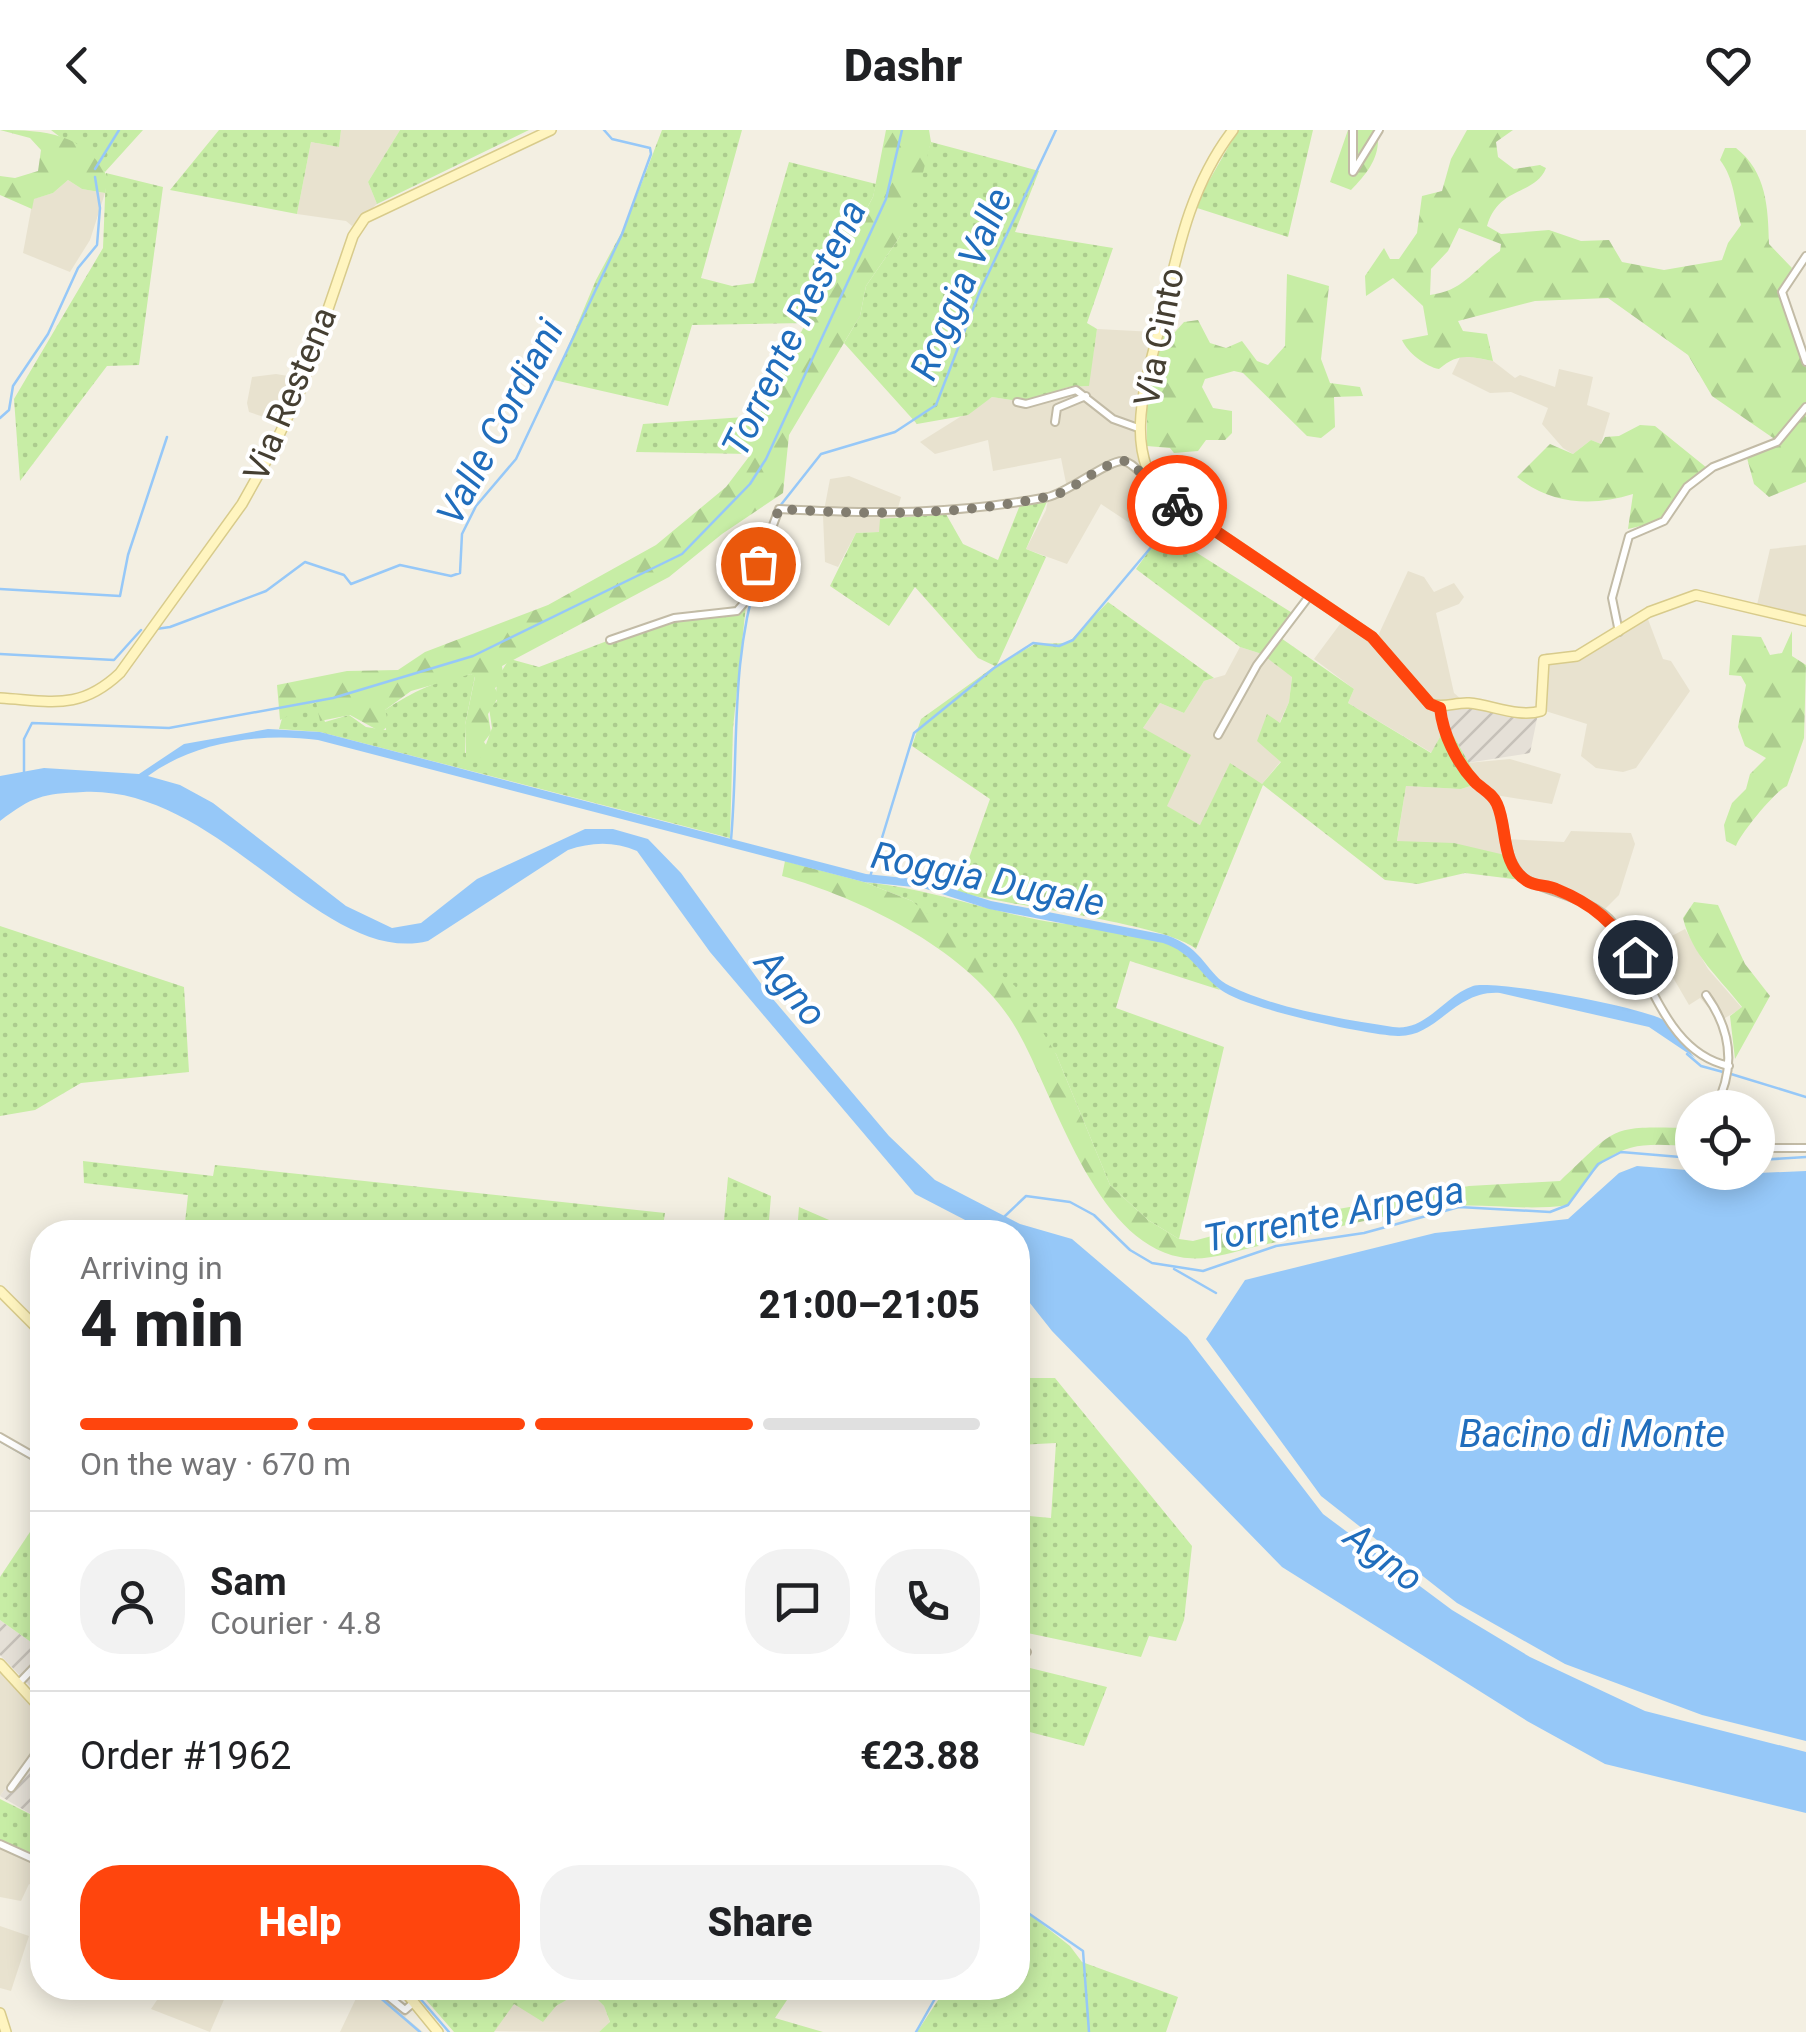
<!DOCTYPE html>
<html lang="en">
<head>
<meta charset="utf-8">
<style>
  body { margin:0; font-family:Roboto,sans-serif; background:#f2f2f2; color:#202124; height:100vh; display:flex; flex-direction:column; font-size:38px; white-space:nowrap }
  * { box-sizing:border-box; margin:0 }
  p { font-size:32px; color:#757577 }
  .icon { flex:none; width:55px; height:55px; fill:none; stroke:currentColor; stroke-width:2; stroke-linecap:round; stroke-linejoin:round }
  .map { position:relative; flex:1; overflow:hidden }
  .side { position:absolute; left:30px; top:1090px; width:1000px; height:780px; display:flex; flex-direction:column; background:#fff; border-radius:40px; box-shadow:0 5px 25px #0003 }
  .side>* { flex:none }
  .fabs { position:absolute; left:1675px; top:960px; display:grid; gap:20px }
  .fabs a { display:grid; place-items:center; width:100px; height:100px; border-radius:50%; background:#fff; box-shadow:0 5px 25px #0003; font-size:50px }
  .pin { position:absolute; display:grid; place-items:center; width:85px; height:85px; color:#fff; margin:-42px; border:5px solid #fff; border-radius:50%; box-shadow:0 2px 10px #0007 }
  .courier { position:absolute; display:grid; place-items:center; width:100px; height:100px; margin:-50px; border:8px solid #ff450d; border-radius:50%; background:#fff; color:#222; box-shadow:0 2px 12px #0007 }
  .head em { font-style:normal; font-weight:800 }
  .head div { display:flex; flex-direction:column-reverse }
  .head { display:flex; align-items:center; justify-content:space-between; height:170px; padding:0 50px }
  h1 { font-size:65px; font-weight:800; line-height:75px }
  .bar { display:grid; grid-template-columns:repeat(4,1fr); gap:15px 10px; align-content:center; height:120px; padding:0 50px }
  .bar i { height:12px; border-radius:8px; background:#e0e0e0 }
  .bar .current { background:#ff450d }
  .bar p { grid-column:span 4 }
  .line { display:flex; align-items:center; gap:25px; padding:0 50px; border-top:2px solid #e0e0e0 }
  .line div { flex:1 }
  .round { display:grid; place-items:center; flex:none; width:105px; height:105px; border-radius:40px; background:#f2f2f2 }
  .button { display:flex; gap:20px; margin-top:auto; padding:20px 50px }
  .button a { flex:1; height:115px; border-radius:40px; background:#ff450d; color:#fff; font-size:40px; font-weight:800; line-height:115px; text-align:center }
  .button a+a { background:#f2f2f2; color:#202124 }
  header { display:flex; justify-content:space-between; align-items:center; height:130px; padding:0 50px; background:#fff; font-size:45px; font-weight:800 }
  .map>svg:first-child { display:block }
  .residential { fill:#e8e2cf }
  .industrial { fill:url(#industrial-furrows) }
  .grass { fill:url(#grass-dots) }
  .forest { fill:url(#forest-firs); fill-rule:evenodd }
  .water { fill:#96c8f8 }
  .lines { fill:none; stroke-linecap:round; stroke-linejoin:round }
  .stream { stroke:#96c8f8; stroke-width:2.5 }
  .street-casing { stroke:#c2bba6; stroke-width:10 }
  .secondary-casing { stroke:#d8cb8b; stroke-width:12 }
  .street { stroke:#fff; stroke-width:6 }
  .secondary { stroke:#fff5c0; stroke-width:9 }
  .done { stroke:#827d70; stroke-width:10; stroke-dasharray:0 18 }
  .route { stroke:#ff450d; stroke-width:12 }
  .labels { text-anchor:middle; stroke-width:8; stroke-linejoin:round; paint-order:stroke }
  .street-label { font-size:35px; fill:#453f32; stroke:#fff }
  .water-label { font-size:38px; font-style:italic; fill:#206dbc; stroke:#fff }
</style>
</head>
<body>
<header><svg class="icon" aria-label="back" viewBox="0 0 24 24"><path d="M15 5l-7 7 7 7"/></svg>Dashr<svg class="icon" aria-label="heart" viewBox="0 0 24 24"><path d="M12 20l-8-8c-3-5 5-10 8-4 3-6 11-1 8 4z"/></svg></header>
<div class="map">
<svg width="1806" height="1902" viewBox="0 0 1806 1902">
  <defs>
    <pattern id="industrial-furrows" width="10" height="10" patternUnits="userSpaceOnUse" patternTransform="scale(2.5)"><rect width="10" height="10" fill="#e5e0d7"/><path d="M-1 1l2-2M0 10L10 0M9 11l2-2" fill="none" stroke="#c6c1b9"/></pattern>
    <pattern id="grass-dots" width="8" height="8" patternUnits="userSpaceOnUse" patternTransform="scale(2.5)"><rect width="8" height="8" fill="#c7eda5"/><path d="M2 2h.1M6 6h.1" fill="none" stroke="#accc8e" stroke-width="1.8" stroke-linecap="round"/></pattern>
    <pattern id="forest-firs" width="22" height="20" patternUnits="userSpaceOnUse" patternTransform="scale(2.5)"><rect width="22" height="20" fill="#c7eda5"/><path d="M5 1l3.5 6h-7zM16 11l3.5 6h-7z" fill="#accc8e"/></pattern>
  </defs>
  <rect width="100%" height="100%" fill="#f3efe2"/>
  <!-- residential -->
  <path class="residential" d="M341 0H400L368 52 377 74 352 96 346 91 297 84 311 12 339 17Z
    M68 50 82 59 105 63 90 110 70 142 23 123 33 69 53 63Z
    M1097 199 1155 202 1139 271 1151 355 1178 380 1162 403 1137 387 1131 394 1101 374 1067 434 1026 419 1046 380 1049 364 1067 358 1061 328 993 341 988 310 935 324 920 312 992 267 1025 272 1068 257 1088 256Z
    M1461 225 1493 231 1515 248 1520 245 1555 257 1559 239 1593 247 1587 275 1610 283 1601 314 1591 310 1573 324 1563 318 1542 294 1548 278 1511 262 1490 263 1452 244Z
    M276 244 300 248 278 299 276 291 249 282 247 273 252 247Z
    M849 346 901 367 895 389H880V402L856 403 838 437 825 432 823 386 830 349Z
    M1806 415V490L1756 479 1770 419Z
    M1408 441 1424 447 1434 462 1454 453 1464 467 1459 474 1436 483 1454 563 1461 569 1439 580 1440 607 1432 623 1348 573 1354 559 1314 529 1346 486 1377 508Z
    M1646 484 1663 529 1671 531 1690 561 1636 638 1623 642 1596 638 1581 626 1587 594 1539 579 1540 531 1546 523 1577 524Z
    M1240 517 1262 524 1292 546 1289 572 1279 594 1268 585 1281 631 1262 654 1200 695 1166 676 1143 598 1160 573 1184 583 1204 551 1225 545Z
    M1510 629 1561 644 1552 674 1495 665 1505 709 1564 712 1571 701 1631 703 1635 714 1619 765 1602 782 1551 755 1521 750 1505 725 1397 712 1406 656 1461 659 1480 653 1467 633Z
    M1685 799 1708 839 1742 878 1720 891 1700 868 1689 875 1661 827 1664 810Z
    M0 1540 42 1586V1609L0 1666Z
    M0 1716 42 1735V1760L29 1754 21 1771 0 1767Z
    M0 1796 29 1806 11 1861 0 1858Z
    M165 1858H229L210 1902 151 1879Z
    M361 1858H368L408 1884 405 1887 423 1902H340Z
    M570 1858H593L589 1861 604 1876 610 1893 599 1902 492 1901 514 1874 556 1876 579 1863Z"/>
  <!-- industrial -->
  <path class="industrial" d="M1461 569 1528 581 1539 579 1530 623 1467 633 1439 580Z
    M0 1490 42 1520V1568L0 1525Z
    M42 1609V1675L36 1687 0 1666Z"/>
  <!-- grass -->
  <path class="grass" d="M51 0H143L105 42Z
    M219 0H341L339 17 311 12 297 84 170 60Z
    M400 0H529L377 74 368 52Z
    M662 0H742L701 148 732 156 754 153 789 32 876 54 873 67 805 193 692 195 668 276 554 250 596 150 626 94Z
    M1238 0H1313L1288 107 1194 77Z
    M931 12 1039 41 1015 102 1113 118 1087 193 1097 199 1089 256 1068 257 1025 272 992 267 968 285 917 294 844 213 860 186 866 156 899 108Z
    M106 43 163 57 139 235 107 236 20 351 14 269 103 118Z
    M759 286 751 324 636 322 643 294Z
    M1049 367 1026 419 1046 427 997 535 1035 514 1068 513 1108 472 1214 548 1204 551 1184 583 1160 573 1143 598 1191 625 1167 676 1200 695 1230 633 1262 654 1281 632 1257 611 1267 584 1280 593 1289 572 1292 547 1262 524 1240 517 1136 439 1178 380 1206 398 1194 421 1294 484 1278 506 1354 559 1348 573 1431 623 1440 607 1439 580 1480 653 1461 659 1406 656 1397 711 1454 713 1505 725 1521 750 1465 743 1418 754 1385 750 1263 655 1196 819C1167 794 1006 775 957 762L990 669 912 616 921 589 995 536 978 528 915 457 889 496 830 456 856 403 879 402 880 389 946 384 963 414 998 430 1022 370Z
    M746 475 733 598 730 708 320 602 279 599 283 585 317 572 325 592 349 585 366 597 386 600 385 580C412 562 437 550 471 544L475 546 465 595V623L485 617 492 598 489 578 497 571C494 555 500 541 510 529L539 537 675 485 700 480 728 482Z
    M864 752C925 758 979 778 1039 790 1083 798 1144 797 1183 820 1199 829 1208 847 1220 860L1130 831 1116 878 1224 917 1179 1109 1148 1090 1110 1055 1056 924 912 771Z
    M0 796 184 857 189 942 81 953 35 980 0 986Z
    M83 1031 213 1046 215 1035 665 1083 662 1102H184L188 1065 84 1053Z
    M728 1047 771 1066 768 1102H723Z
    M799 1077 857 1102H797Z
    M1018 1248H1055L1192 1416 1184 1490 1176 1511 1149 1506 1141 1527 1018 1501V1385L1051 1388 1056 1313 1018 1315Z
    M42 1384V1520L0 1490V1447Z
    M1018 1535 1107 1557 1084 1616 1018 1599Z
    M0 1669 36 1687 30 1701 42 1702V1729L0 1710Z
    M1018 1775 1070 1816 1082 1832 1178 1867 1166 1902H917L946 1858H1018Z
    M424 1858H570L579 1863 556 1876 543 1892 514 1874 494 1902H454L420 1863Z
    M593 1858H777L787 1870 775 1888 823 1902H599L610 1892 604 1876 588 1860Z"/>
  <!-- forest -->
  <path class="forest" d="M0 0C44 0 86 3 108 48L105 63 82 59 68 50 53 63 34 69 32 79 0 65V46L15 48 38 41 41 20 30 8Z
    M886 0H929L931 12 917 65 899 108 866 156 860 186 789 305 783 363 722 404 669 447 502 536 504 551 495 558 499 566 488 584 491 603 484 612 495 627 488 634 480 627 466 628 465 595 475 547 471 544 411 561 385 580 389 595 381 602 350 585 320 591 316 572 280 590 277 555 347 541 398 540 425 522 548 475 656 415 726 357 751 324V307L766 268 873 67Z
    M1348 0H1377C1382 25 1368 43 1351 60L1330 52Z
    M1467 0H1513L1496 12 1498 27 1514 39 1540 35 1546 38C1535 66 1499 55 1487 96L1501 104 1549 100 1581 111 1609 110 1622 132 1664 140 1722 130 1728 113 1741 95C1734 71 1735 50 1720 30L1725 18H1736C1767 42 1768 78 1769 114L1792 138 1779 163 1806 236V275L1776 310 1712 266 1688 225 1608 168 1535 171 1458 191 1463 201 1487 204 1493 231C1468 226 1458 223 1439 239 1426 237 1407 222 1402 210L1428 205 1423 176 1393 148 1366 166 1365 146 1384 118 1390 129H1399L1417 103 1422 66 1442 61 1451 29ZM1459 98 1501 114 1500 121C1474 139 1464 161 1430 165L1431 139 1448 121Z
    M1287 144 1329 156 1321 229 1330 253 1360 257 1363 266 1334 267 1335 297 1321 308 1307 306 1243 243 1234 241 1205 249 1202 257 1213 278 1232 281V303L1225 310H1206L1198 321 1174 323 1170 318 1147 316V257L1162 202H1175L1184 192 1198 190 1210 213 1226 218 1242 211 1257 231 1268 235 1285 216Z
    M1806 281V352L1769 367 1754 354 1747 328 1780 313Z
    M1640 295 1655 296 1707 338 1670 380 1653 393 1628 399 1633 364C1592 377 1551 374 1517 347L1550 314 1573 324 1591 310 1601 314 1605 307 1619 306Z
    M1792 501V526L1806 535 1804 608 1787 656C1776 660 1740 704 1736 716L1726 711 1724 695 1732 673 1746 659 1750 644 1766 628 1745 616 1738 597 1746 555 1741 546 1729 545 1732 505 1761 507 1770 525 1782 523Z
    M785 731 864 752 912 771 1015 856 1056 924 1110 1055 1148 1090 1179 1109 1193 1111 1265 1092 1469 1056 1560 1051C1621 994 1608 997 1692 998V1017C1624 1010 1607 1018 1568 1075 1522 1082 1477 1071 1432 1078 1372 1087 1313 1104 1254 1117 1230 1123 1204 1132 1180 1127 1094 1111 1055 966 1017 900 973 822 863 769 782 746Z
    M1694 772 1718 775 1745 834 1770 866 1735 929 1730 886 1742 877C1720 848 1692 826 1683 788Z"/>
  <!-- water -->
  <path class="water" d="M268 599 320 602 866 744 924 750 991 771 1166 805C1206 819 1206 845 1230 856 1277 879 1342 889 1393 897 1426 902 1444 866 1473 856 1492 849 1650 878 1667 892 1677 900 1686 918 1695 928L1649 897 1500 863C1454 860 1438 907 1398 906 1366 905 1244 878 1221 860 1198 843 1193 823 1163 813L989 779 923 758 864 752 318 610C262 602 194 612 148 646L180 655 213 673 346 776 392 798 421 793 477 749 585 699H613L648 709 681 743 767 862 889 1006 935 1050 1020 1094 1072 1109 1187 1207 1323 1384 1452 1480 1530 1527 1645 1581 1806 1622V1683L1605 1634 1527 1591 1282 1437 1052 1201 1022 1163 1018 1157V1102H976L969 1092 915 1064 710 822 637 721C614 711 591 712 568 720L428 811C321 837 220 655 83 662 42 664 33 666 0 691V646L44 638 139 644 184 614Z
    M1637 1036 1736 1044 1806 1041V1611L1702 1585 1565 1534 1457 1473 1321 1366 1206 1209 1245 1150 1435 1103 1568 1089 1619 1043Z"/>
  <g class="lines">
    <!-- stream -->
    <path class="stream" d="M95 39 119 0
      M0 288 9 280 13 256 48 204 78 138 97 115 100 78 95 47
      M780 376 821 324 895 302 936 275 980 161 1056 0
      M0 459 120 466 128 425 167 307
      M156 499 170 497 266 461 305 432 344 445 351 454 400 435 451 446 460 443 462 404 476 376 516 329 622 104 651 24 650 18 612 9 604 0
      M0 524 114 530 141 500
      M24 645V609L32 593 169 598 333 568 473 526 682 424 750 354 766 329 886 69 902 0
      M731 710C739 620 730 532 758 445
      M870 747 914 603 994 538 1033 513 1059 516 1073 510 1179 384
      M1687 924 1701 936 1723 942
      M1731 944 1806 967
      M1758 1030 1806 1027
      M1004 1087 1026 1066 1070 1072 1094 1085 1130 1120 1152 1133 1203 1141 1276 1116 1364 1103 1459 1077 1550 1082 1568 1075 1598 1034 1621 1022 1692 1028
      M1174 1139 1216 1163
      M0 1311 42 1335
      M1018 1776 1083 1821 1089 1902
      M369 1858 420 1902
      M411 1858 449 1902
      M916 1902 941 1858"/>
    <defs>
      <path id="street" d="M1353 0V42L1379 0
        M1806 126 1782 162 1806 232
        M1017 272 1026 274 1076 260 1113 289 1141 299
        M1055 292 1057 278 1086 266
        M1619 502 1612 468 1629 406 1664 391 1687 357 1713 337 1777 312 1806 277
        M610 510 674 488 737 481 744 473 779 379C874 384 953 385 1048 367 1069 362 1108 330 1123 331 1134 332 1142 348 1153 352
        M1440 578C1443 604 1456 632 1475 652 1482 659 1492 664 1497 673 1508 697 1502 723 1520 744 1534 761 1592 766 1613 793 1651 840 1663 922 1729 936
        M1218 605 1257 535 1310 465
        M1706 865C1732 901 1736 938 1715 978
        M1758 1018H1806
        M0 1307 42 1331
        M1018 1521 1027 1522
        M18 1554 42 1529
        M11 1658 42 1615
        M0 1714 42 1733
        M378 1858 405 1880 413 1873"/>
      <path id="secondary" d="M1233 0C1189 57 1177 124 1161 192 1148 245 1119 323 1167 368L1372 507 1430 574C1444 579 1455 572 1469 573 1492 575 1519 588 1541 581L1544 530 1577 526 1649 482 1696 465 1806 491
        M0 568C51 571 80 581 120 543L242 374 270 324 300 261 353 106 365 88 551 0
        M0 1161 42 1203
        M0 1534 42 1580
        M402 1858 438 1902
        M0 1883 6 1902"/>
    </defs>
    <!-- street casing -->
    <use href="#street" class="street-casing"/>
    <!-- secondary casing -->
    <use href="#secondary" class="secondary-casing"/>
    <!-- street -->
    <use href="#street" class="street"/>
    <!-- secondary -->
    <use href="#secondary" class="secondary"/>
  </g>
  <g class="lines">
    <!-- done -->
    <path class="done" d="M758 434 779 379C871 385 960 386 1051 366 1077 360 1102 330 1128 331L1177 375"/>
    <!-- route -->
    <path class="route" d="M1177 375 1372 507 1430 574 1440 578C1443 604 1456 632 1475 652 1482 659 1493 664 1497 674 1508 698 1500 734 1527 751 1535 756 1547 755 1556 759 1593 774 1615 793 1635 827"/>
  </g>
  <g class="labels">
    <!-- street labels -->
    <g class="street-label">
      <text transform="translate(1159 207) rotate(-79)" y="12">Via Cinto</text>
      <text transform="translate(290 264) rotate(-67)" y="12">Via Restena</text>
    </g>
    <!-- water labels -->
    <g class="water-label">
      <text transform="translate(961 154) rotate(-67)" y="13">Roggia Valle</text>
      <text transform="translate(794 198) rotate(-64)" y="13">Torrente Restena</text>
      <text transform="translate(500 292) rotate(-62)" y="13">Valle Cordiani</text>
      <text transform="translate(988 749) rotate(12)" y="13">Roggia Dugale</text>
      <text transform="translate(791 858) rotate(50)" y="13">Agno</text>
      <text transform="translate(1334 1084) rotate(-11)" y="13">Torrente Arpega</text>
      <text x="1592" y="1317">Bacino di Monte</text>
      <text transform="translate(1384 1427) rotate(37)" y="13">Agno</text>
    </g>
  </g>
</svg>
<div class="fabs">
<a><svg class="icon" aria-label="locate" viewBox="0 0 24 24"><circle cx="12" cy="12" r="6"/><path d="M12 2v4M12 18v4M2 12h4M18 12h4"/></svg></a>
</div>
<div class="pin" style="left:758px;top:434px;background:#ea580c"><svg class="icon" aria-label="bag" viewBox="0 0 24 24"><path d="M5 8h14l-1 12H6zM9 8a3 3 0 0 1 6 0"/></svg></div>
<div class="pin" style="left:1635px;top:827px;background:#1f2937"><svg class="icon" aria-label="home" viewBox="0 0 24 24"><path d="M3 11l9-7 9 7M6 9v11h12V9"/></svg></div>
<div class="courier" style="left:1177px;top:375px"><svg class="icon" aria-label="bike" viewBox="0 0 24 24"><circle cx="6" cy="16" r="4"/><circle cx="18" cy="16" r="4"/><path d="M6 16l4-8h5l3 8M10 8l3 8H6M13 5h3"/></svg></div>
<section class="side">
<div class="head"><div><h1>4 min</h1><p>Arriving in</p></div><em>21:00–21:05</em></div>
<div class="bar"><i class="current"></i><i class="current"></i><i class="current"></i><i></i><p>On the way · 670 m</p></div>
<div class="line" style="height:180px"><a class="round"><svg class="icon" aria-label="person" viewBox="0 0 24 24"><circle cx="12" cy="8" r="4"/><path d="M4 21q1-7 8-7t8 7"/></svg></a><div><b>Sam</b><p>Courier · 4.8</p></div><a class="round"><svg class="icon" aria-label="chat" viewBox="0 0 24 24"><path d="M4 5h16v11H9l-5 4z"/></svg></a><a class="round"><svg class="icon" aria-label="phone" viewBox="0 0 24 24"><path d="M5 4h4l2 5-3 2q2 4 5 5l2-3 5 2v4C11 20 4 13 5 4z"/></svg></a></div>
<div class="line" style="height:130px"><div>Order #1962</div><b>€23.88</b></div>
<div class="button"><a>Help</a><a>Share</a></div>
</section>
</div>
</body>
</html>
